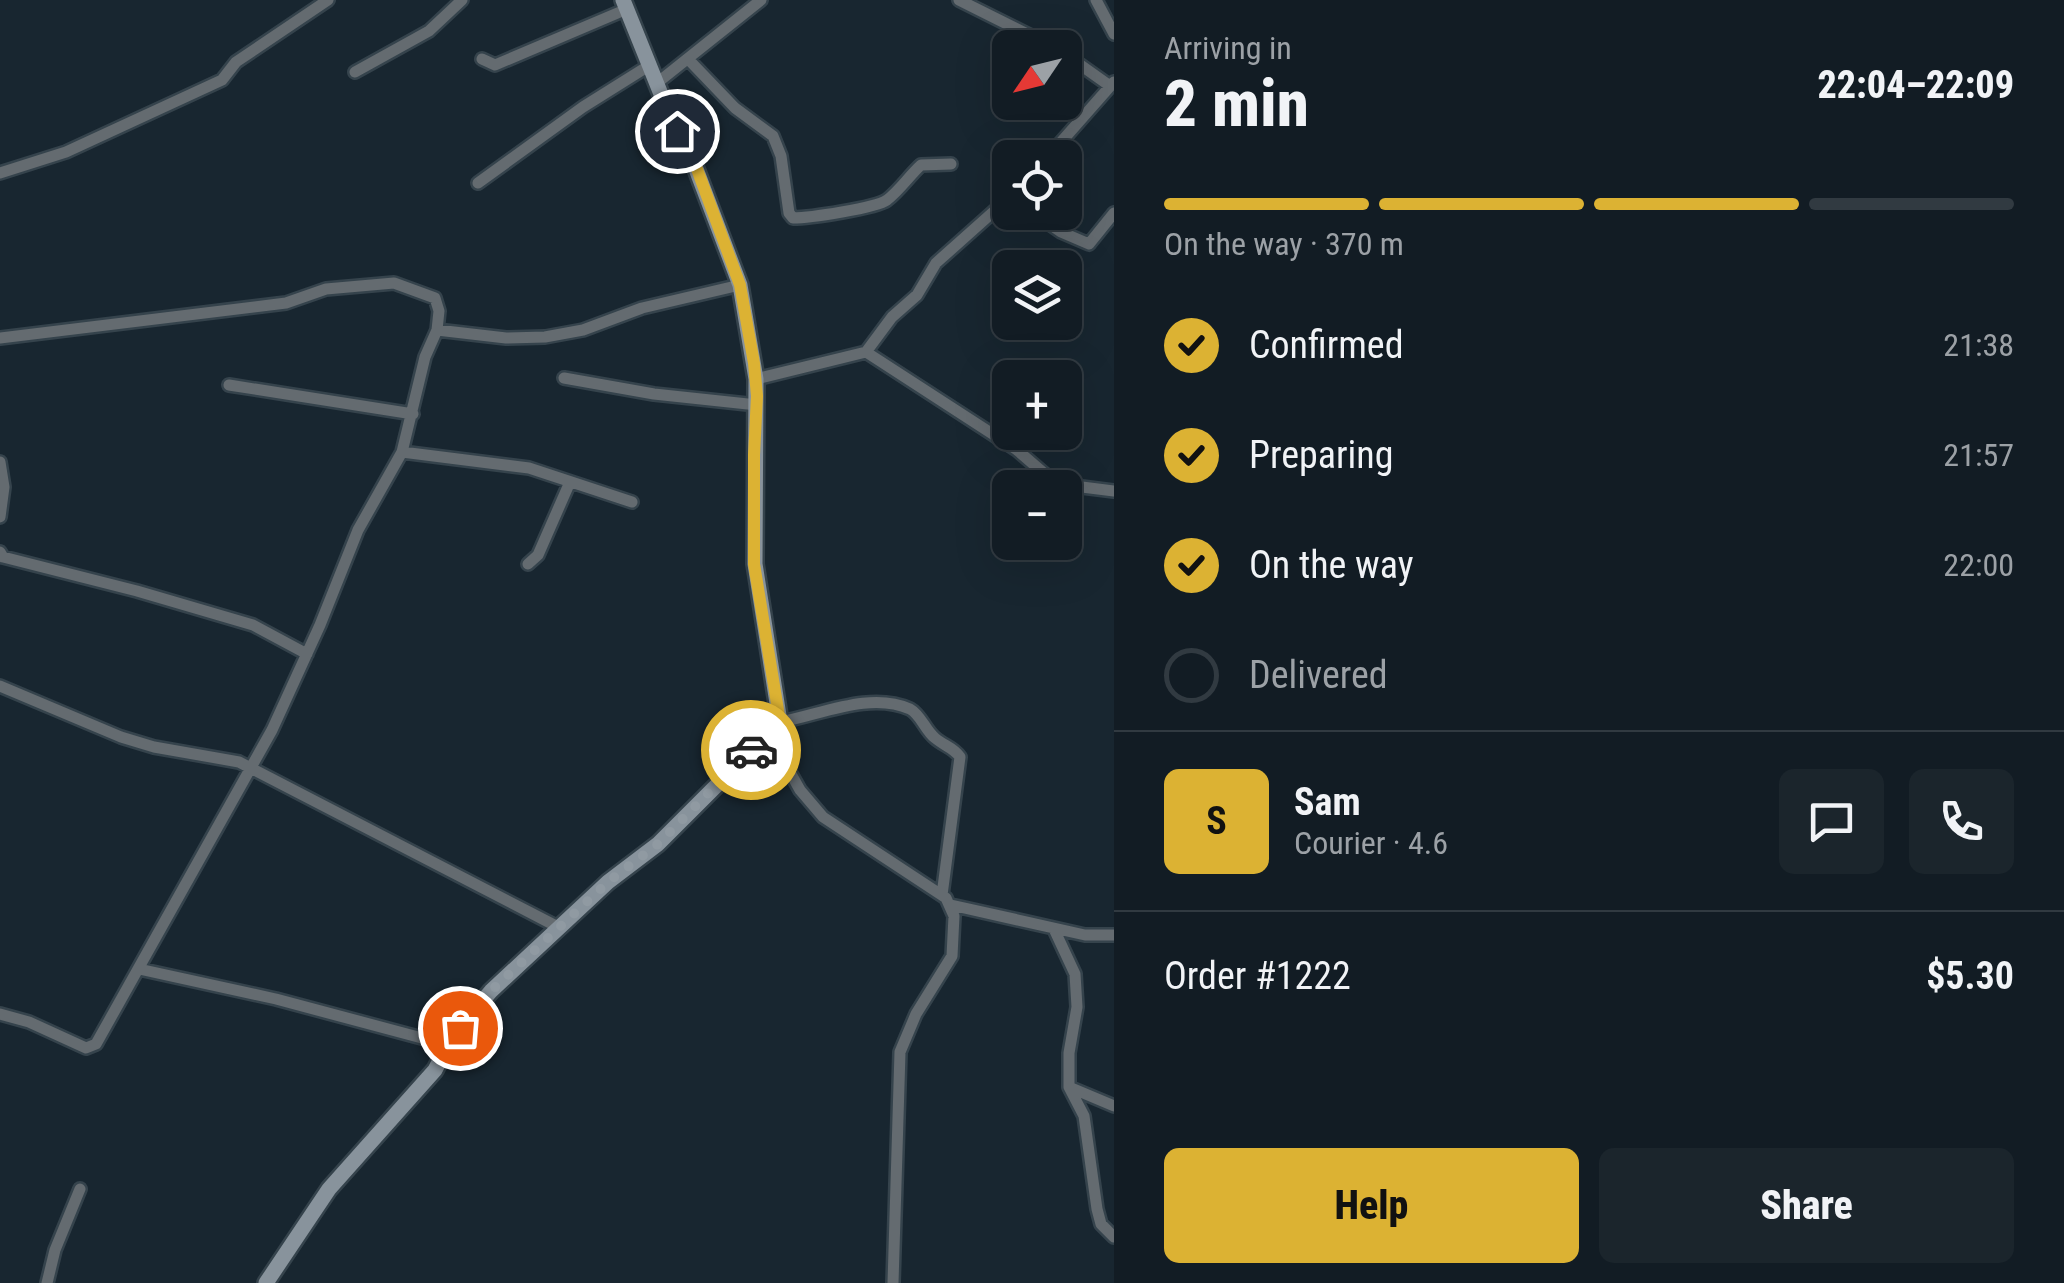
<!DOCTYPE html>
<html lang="en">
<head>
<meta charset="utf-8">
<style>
  body { margin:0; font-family:"Roboto Condensed",sans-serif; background:#1b252c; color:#f1f3f6; height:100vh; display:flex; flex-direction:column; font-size:38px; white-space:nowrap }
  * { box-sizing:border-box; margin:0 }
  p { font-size:32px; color:#9ca1a6 }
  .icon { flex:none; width:55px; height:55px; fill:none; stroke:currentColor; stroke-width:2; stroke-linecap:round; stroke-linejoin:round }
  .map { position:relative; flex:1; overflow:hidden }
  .drawer { display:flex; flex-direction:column; background:#121c24; width:950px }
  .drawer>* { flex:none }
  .needle { width:65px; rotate:235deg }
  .fabs { position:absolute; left:992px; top:30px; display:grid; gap:20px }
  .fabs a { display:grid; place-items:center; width:90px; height:90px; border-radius:15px; background:#121c24; box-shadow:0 10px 40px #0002,0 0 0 2px #313a41; font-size:50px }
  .pin { position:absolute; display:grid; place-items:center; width:85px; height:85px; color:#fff; margin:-42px; border:5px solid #fff; border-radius:50%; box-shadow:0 2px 10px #0007 }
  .courier { position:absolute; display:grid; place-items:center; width:100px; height:100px; margin:-50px; border:8px solid #dcb233; border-radius:50%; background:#fff; color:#222; box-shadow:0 2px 12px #0007 }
  .overview em { font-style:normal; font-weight:800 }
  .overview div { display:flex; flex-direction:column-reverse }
  .overview { display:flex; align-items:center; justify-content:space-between; height:170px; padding:0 50px }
  h1 { font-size:65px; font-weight:800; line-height:75px }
  .bar { display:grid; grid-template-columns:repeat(4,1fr); gap:15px 10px; align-content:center; height:120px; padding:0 50px }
  .bar i { height:12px; border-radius:8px; background:#313a41 }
  .bar .active { background:#dcb233 }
  .bar p { grid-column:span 4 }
  .line { display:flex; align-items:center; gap:25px; padding:0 50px; border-top:2px solid #313a41 }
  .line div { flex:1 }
  .round { display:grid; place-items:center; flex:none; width:105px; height:105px; border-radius:15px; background:#1b252c }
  ol { padding:0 50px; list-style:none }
  li { display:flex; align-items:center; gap:30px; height:110px }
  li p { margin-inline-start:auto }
  li .icon { padding:10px; border-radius:50%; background:#dcb233; color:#111; stroke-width:4 }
  li:last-child { color:#9ca1a6 }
  li i { width:55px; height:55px; border:5px solid #313a41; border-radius:50% }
  .action { display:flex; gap:20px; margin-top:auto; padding:20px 50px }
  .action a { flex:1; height:115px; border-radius:15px; background:#dcb233; color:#111; font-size:40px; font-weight:800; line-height:115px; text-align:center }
  .action a+a { background:#1b252c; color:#f1f3f6 }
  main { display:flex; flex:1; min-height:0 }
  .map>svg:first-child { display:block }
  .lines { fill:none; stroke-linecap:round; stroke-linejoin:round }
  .street-casing { stroke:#35434c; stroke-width:16 }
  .secondary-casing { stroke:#35434c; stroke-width:20 }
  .street { stroke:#646b70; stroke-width:11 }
  .secondary { stroke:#88939c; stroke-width:15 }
  .done { stroke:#909aa2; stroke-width:10; stroke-dasharray:0 18 }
  .route { stroke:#dcb233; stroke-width:12 }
</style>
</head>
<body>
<main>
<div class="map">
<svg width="1114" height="1283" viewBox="0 0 1114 1283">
  <rect width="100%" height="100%" fill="#182630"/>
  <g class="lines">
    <defs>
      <path id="street" d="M959 0 1055 48
        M1096 0 1114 34
        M1065 54 1110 86
        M482 59 495 65 627 9
        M688 59 735 108 773 136 781 156 789 213 793 218C809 218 876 208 887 200 900 190 909 176 921 165L951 164
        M355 72 429 31 462 0
        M657 83 761 0
        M1047 158 1114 82
        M0 173 66 152 222 80 236 62 328 0
        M478 183 583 107 650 65
        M1032 212 1061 232 1089 244 1114 213
        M0 338 286 303 326 289 394 283 435 298 439 311 437 330 506 338 545 337 583 330 642 308 740 285
        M866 352 892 317 917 295 936 263 1010 197
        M564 378 654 394 757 405
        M756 379 866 352 1017 450 1046 475 1082 487 1114 491
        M229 385 413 414
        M402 452 529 468 632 502
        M0 462 4 487 0 517
        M0 552 3 557 137 591 253 625 307 654
        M528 564 538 555 570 482
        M0 686 121 737 154 747 239 762 558 927
        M780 722C820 715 870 691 910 709 921 715 925 730 935 738 944 746 953 747 960 757L942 895
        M768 733 800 790 823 817 946 898 954 916 952 956 916 1014 900 1052 893 1283
        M951 905 1085 935H1114
        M1054 929 1075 974 1077 1007 1069 1053V1087L1084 1116 1097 1209 1101 1224 1114 1237
        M139 969 276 999 448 1045
        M0 1014 29 1022 86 1048 96 1044 272 730 320 625 358 530 402 452 425 357 437 330
        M1069 1087 1114 1106
        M47 1283 55 1250 80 1189"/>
      <path id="secondary" d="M266 1283 329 1189 435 1070 452 1037 491 991 608 882 658 844 780 722 755 564 756 379 740 285 693 161 667 109 623 0"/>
    </defs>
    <!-- street casing -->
    <use href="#street" class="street-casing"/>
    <!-- secondary casing -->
    <use href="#secondary" class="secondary-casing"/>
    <!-- street -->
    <use href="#street" class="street"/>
    <!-- secondary -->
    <use href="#secondary" class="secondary"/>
  </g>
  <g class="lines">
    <!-- done -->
    <path class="done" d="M460 1028 491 991 608 882 658 844 751 750"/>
    <!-- route -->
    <path class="route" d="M677 131 694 161 740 285 754 363 757 396 754 455V564L780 722 751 750"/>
  </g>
</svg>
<div class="fabs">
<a><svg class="needle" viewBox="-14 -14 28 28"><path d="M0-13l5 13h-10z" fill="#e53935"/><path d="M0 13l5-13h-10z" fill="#9ca1a6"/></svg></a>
<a><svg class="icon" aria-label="locate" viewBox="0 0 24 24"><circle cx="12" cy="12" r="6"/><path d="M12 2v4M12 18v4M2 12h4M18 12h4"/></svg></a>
<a><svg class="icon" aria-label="layers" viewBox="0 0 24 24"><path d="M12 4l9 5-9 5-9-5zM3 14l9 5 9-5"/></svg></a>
<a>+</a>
<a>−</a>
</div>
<div class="pin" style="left:460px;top:1028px;background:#ea580c"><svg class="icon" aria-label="bag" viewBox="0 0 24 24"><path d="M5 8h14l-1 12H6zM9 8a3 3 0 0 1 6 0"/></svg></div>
<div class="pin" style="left:677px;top:131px;background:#1f2937"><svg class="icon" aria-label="home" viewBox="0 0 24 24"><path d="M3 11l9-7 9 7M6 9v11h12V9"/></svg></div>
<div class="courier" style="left:751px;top:750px"><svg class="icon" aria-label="car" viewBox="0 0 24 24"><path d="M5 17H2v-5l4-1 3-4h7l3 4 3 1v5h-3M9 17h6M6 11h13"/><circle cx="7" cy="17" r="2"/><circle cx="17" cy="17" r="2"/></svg></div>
</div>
<section class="drawer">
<div class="overview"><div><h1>2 min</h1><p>Arriving in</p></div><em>22:04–22:09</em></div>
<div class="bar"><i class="active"></i><i class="active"></i><i class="active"></i><i></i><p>On the way · 370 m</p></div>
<ol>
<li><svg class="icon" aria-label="check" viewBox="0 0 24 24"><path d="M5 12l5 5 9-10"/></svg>Confirmed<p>21:38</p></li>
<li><svg class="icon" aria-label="check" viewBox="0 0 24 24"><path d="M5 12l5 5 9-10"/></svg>Preparing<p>21:57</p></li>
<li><svg class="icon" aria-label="check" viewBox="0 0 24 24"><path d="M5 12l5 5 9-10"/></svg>On the way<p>22:00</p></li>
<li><i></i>Delivered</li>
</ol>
<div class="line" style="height:180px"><b class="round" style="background:#dcb233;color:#111">S</b><div><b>Sam</b><p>Courier · 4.6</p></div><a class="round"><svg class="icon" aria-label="chat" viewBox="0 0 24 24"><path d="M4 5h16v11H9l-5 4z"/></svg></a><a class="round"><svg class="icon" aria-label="phone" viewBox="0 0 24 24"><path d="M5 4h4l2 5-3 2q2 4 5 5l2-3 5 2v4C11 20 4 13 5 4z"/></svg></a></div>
<div class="line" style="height:130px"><div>Order #1222</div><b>$5.30</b></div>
<div class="action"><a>Help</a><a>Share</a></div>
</section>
</main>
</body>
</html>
